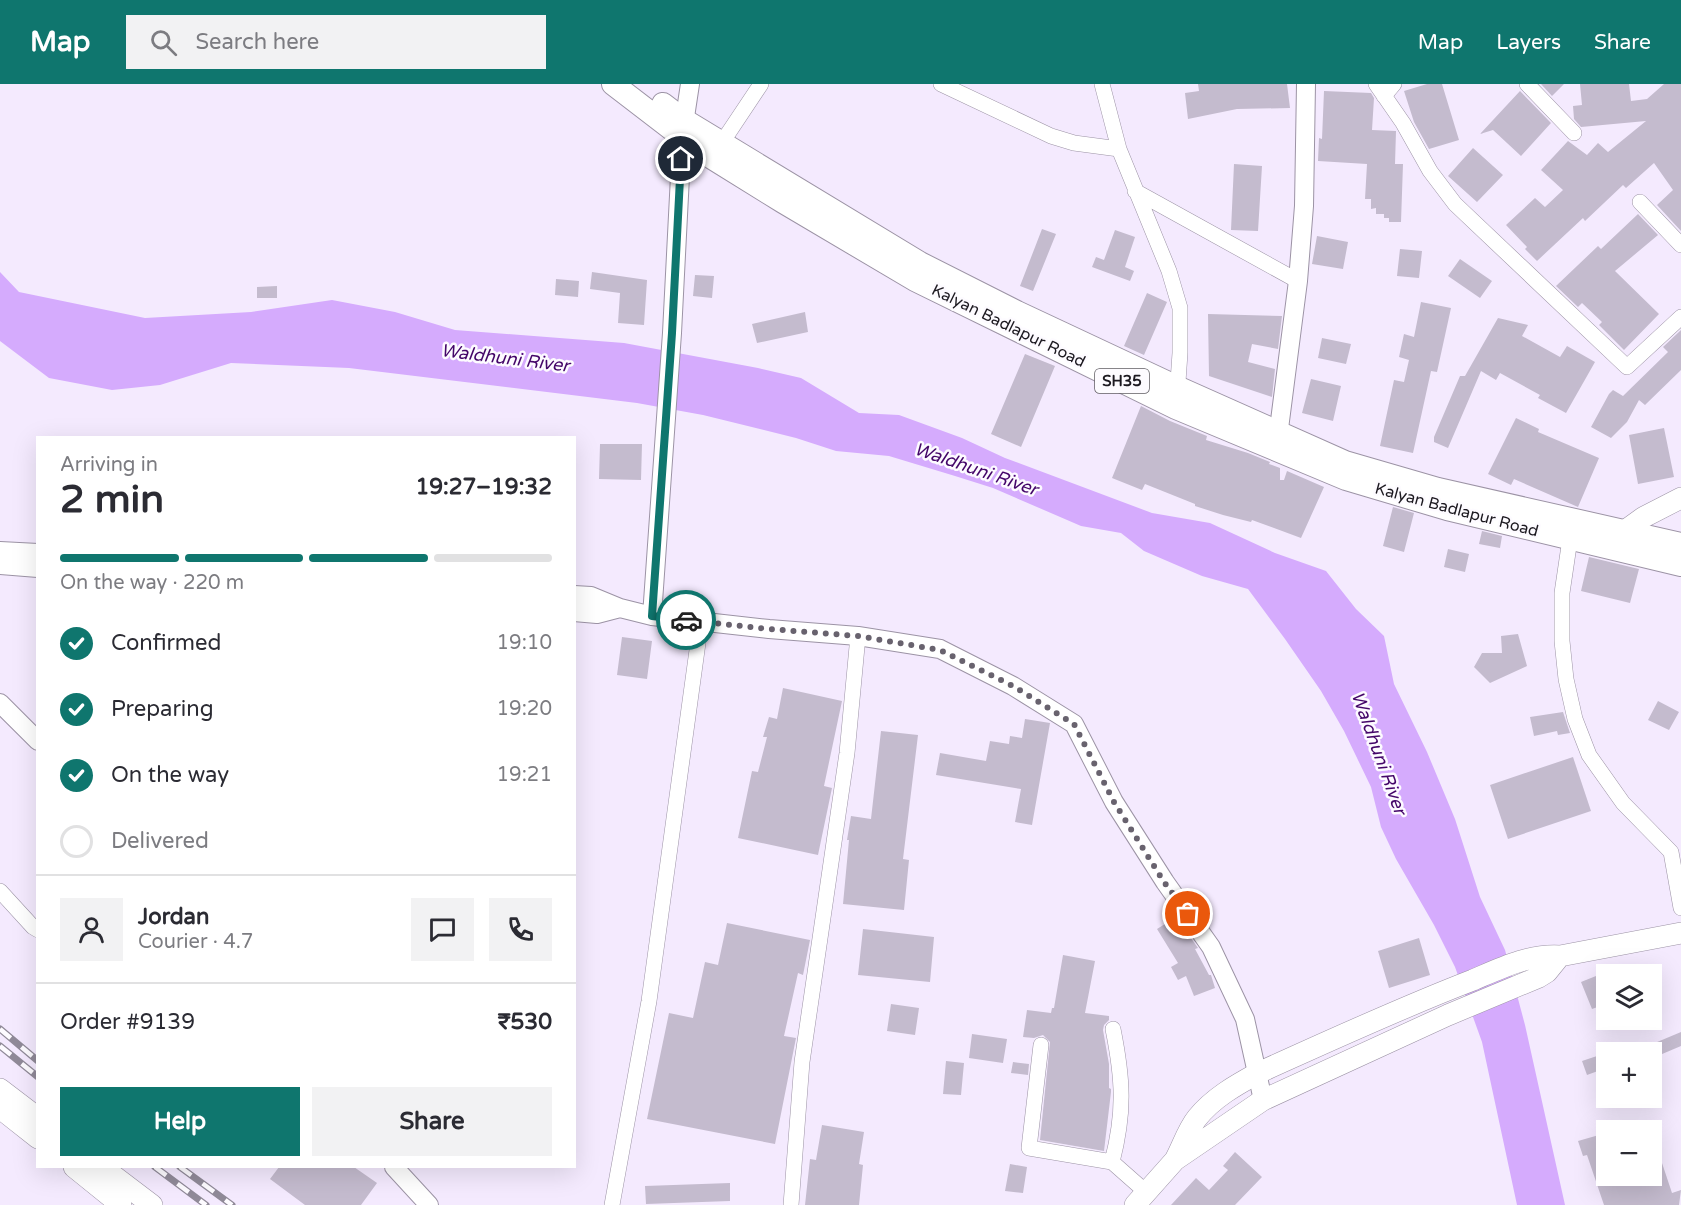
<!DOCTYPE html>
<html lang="en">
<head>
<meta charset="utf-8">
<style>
  body { margin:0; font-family:"Varela Round",sans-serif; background:#f2f2f3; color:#2b2b33; height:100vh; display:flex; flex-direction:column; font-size:22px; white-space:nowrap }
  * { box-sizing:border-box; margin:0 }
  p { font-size:20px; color:#7c7c81 }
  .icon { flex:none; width:33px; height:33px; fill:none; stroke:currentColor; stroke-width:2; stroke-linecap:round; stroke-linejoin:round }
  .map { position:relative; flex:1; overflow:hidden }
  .drawer { position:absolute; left:36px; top:352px; width:540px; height:732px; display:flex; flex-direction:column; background:#fff; border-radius:0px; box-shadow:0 6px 24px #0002 }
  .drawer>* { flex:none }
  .buttons { position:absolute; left:1596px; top:880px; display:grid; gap:12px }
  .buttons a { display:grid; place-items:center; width:66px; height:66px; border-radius:0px; background:#fff; box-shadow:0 6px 24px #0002; font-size:30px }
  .pin { position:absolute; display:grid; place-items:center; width:51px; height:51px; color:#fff; margin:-26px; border:3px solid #fff; border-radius:50%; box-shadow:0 2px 6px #0007 }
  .courier { position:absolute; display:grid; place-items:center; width:60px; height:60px; margin:-30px; border:4px solid #0f766e; border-radius:50%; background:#fff; color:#222; box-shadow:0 2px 8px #0007 }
  .head em { font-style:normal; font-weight:700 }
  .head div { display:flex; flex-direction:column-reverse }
  .head { display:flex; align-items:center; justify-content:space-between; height:102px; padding:0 24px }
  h1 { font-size:39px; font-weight:700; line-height:45px }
  .bar { display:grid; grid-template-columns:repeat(4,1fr); gap:9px 6px; align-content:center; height:72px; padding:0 24px }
  .bar i { height:8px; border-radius:4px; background:#e1e1e2 }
  .bar .selected { background:#0f766e }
  .bar p { grid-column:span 4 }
  .line { display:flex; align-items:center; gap:15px; padding:0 24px; border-top:2px solid #e1e1e2 }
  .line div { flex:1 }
  .round { display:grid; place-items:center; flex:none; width:63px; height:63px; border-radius:0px; background:#f2f2f3 }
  ol { padding:0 24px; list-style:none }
  li { display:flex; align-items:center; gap:18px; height:66px }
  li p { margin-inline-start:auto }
  li .icon { padding:6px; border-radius:50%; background:#0f766e; color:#fff; stroke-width:4 }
  li:last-child { color:#7c7c81 }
  li i { width:33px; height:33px; border:3px solid #e1e1e2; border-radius:50% }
  .action { display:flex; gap:12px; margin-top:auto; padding:12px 24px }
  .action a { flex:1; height:69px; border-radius:0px; background:#0f766e; color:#fff; font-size:24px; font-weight:700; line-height:69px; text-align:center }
  .action a+a { background:#f2f2f3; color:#2b2b33 }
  header { display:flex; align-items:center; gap:36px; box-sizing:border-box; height:84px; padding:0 30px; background:#0f766e; color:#fff }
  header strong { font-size:28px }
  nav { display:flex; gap:33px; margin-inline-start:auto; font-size:21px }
  .search { width:420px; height:54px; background:#f2f2f3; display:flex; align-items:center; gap:15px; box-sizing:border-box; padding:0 21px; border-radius:0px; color:#7c7c81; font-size:22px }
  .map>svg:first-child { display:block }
  .water { fill:#d5abfd }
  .building { fill:#c4bbce }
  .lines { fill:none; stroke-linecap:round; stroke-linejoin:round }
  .minor-casing { stroke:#9c93a5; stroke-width:16 }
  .tertiary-casing { stroke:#9c93a5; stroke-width:20 }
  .secondary-casing { stroke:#9c93a5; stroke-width:22 }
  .primary-casing { stroke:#9c93a5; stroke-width:24 }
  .minor { stroke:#fff; stroke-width:15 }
  .tertiary { stroke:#fff; stroke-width:18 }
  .secondary { stroke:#fff; stroke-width:21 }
  .primary { stroke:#fff; stroke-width:22 }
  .rail-casing { stroke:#908a98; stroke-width:7 }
  .rail { stroke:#fdfbff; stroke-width:4.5; stroke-dasharray:14; stroke-linecap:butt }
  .done { stroke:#68626e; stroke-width:6; stroke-dasharray:0 10.8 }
  .route { stroke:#0f766e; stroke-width:8 }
  .labels { text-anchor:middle; stroke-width:5; stroke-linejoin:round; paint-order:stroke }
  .shield { fill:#fdfbff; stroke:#605d63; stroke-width:1.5 }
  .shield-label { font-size:15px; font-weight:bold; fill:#1c1920 }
  .street-label { font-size:16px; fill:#1c1920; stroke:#fdfbff }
  .water-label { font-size:18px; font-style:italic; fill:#440669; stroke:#fdfbff }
</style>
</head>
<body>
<header>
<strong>Map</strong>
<div class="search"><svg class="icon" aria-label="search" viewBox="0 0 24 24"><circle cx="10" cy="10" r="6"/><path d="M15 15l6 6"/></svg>Search here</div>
<nav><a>Map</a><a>Layers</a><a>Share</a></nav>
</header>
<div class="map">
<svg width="1681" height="1121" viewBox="0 0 1681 1121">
  <rect width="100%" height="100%" fill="#f4eafe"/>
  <!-- water -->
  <path class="water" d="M0 188 19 208 145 234 251 228 332 216 395 228 455 246 624 259 758 284 801 294 859 329 899 331 962 354 1005 374 1152 429 1210 439 1275 469 1326 487 1356 525 1384 552 1394 600 1427 668 1455 735 1480 813 1505 866 1525 941 1565 1121H1517L1482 958 1455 883 1434 841 1396 775 1381 743 1371 703 1344 647 1321 607 1285 555 1248 505 1202 492 1144 467 1121 449 1081 442 993 404 955 392 889 372 836 367 796 354 703 331 637 319 349 284 231 279 160 301 112 306 49 294 0 257Z"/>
  <!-- building -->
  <path class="building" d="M1198 0H1287L1290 24 1237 25 1188 35 1185 9 1199 7Z
    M1427 0H1442L1459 56 1429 65 1414 38 1404 7Z
    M1541 0H1564L1552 12Z
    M1580 0H1629L1631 17 1647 15 1664 0H1681V147L1657 121 1673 106 1654 79 1626 104 1623 101 1585 137 1583 134 1537 177 1525 165 1527 163 1506 141 1535 114 1545 123 1563 106 1541 86 1568 57 1587 71 1598 59 1608 68 1646 37 1581 43 1574 35 1573 22 1582 21Z
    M1324 7 1371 9 1374 14 1372 46 1396 47 1395 80H1403L1401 138H1389V134H1384V130H1376V124L1371 125V115H1365L1367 80 1318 77 1319 54 1322 55Z
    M1520 7 1551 39 1521 72 1493 46 1480 50Z
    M1473 64 1503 91 1477 118 1448 92Z
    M1234 80 1262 82 1258 147 1231 146Z
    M1638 130 1658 151 1615 187 1659 230 1624 266 1599 241 1602 238 1582 219 1578 223 1556 202 1598 162 1601 165Z
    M1042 145 1056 150 1033 207 1020 202Z
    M1115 146 1135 153 1125 183 1134 187 1130 197 1092 183 1096 173 1104 176Z
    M1317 152 1348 158 1343 185 1312 180Z
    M1400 165 1422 167 1419 194 1397 192Z
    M1460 175 1492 197 1480 214 1448 192Z
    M592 188 647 196 644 241 618 239 620 209 590 205Z
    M695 191 714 192 712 214 693 212Z
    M556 195 579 197 578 213 555 211Z
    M277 202V214H257V203Z
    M1147 209 1167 218 1144 271 1124 262Z
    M1421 218 1451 224 1437 288 1431 287 1413 369 1380 362 1394 296 1404 298 1409 276 1399 273 1404 250 1414 253Z
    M805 228 808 248 757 259 752 240Z
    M1208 230 1282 232 1278 265 1252 260 1248 278 1275 285 1272 313 1209 292Z
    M1498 234 1528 241 1522 252 1560 273 1567 262 1595 278 1566 329 1538 314 1540 311 1500 289 1496 296 1481 287 1448 364 1434 358V353L1460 292H1465Z
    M1681 246V286L1645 321 1639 316 1627 338 1611 354 1591 343 1609 310 1613 306 1623 312 1668 268 1663 263Z
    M1322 254 1351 260 1346 280 1318 274Z
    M1025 270 1055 282 1021 363 991 350Z
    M1311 295 1341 302 1333 337 1302 329Z
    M1141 322 1170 337 1207 352 1206 356 1248 369 1270 378 1269 380 1280 384V396H1284L1287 387 1324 403 1301 454 1252 436 1251 438 1223 431 1195 422V420L1145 400 1142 406 1112 394Z
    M1516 334 1539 345 1538 348 1599 374 1578 423 1514 395 1511 401 1488 390Z
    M1664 344 1674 393 1638 400 1629 351Z
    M600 360H642L641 396 599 395Z
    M1393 423 1414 429 1404 468 1383 462Z
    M1482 447 1502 452 1500 464 1479 460Z
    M1448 465 1469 470 1465 488 1444 483Z
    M1589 473 1639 485 1630 519 1581 507Z
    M1518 550 1527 582 1490 599 1474 583 1482 569H1502L1501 552Z
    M622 553 652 557 647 595 617 591Z
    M783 604 842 617 824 702 832 704 818 771 738 754 752 687 758 688 767 653H763L769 633 777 635Z
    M1658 617 1679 628 1669 646 1648 636Z
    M1563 628 1570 649 1558 651 1557 647 1534 652 1530 633Z
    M1025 635 1050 639 1032 741 1015 738 1021 705 936 691 940 669 986 677 990 657 1009 660 1010 652 1022 654Z
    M881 647 918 651 903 775 909 776 904 826 843 820 849 756H847L851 732 871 735Z
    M1573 673 1591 727 1508 755 1490 701Z
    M1176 833 1198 864 1195 865 1209 891H1211L1215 904 1194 912 1186 892 1178 896 1171 883 1178 879 1157 845Z
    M727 839 810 856 803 891 798 889 784 952 796 954 775 1060 647 1035 669 929 693 934 705 878 718 881Z
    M863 845 934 853 930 898 858 891Z
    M1419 854 1430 891 1389 904 1378 867Z
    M1063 871 1095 877 1085 929 1109 932V936L1104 941 1103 946 1109 980V1004L1111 1005V1008L1104 1067 1040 1056 1050 958 1043 951 1034 954 1023 953 1027 926 1051 929 1052 924H1054Z
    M1606 888V920L1592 925 1581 898Z
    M891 920 919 924 915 951 887 947Z
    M1681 948V962L1655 973 1650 961Z
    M972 950 1007 955 1003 979 969 974Z
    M1603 970 1606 984 1587 991 1582 977Z
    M946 977 964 979 961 1011 943 1010Z
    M1013 978 1029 980 1028 991 1011 989Z
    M822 1041 864 1048 859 1080 863 1081 859 1121H805L810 1075 816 1076Z
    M1606 1049V1092H1652V1056L1654 1055 1672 1109 1681 1106 1679 1121H1604L1587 1071 1583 1072 1578 1057Z
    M1235 1068 1262 1093 1235 1121H1171L1196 1094 1209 1106 1228 1086 1223 1082Z
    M1010 1080 1027 1083 1023 1109 1005 1107Z
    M279 1083H354L377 1099 361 1121H305L270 1095Z
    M730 1099V1117L646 1120 645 1102Z"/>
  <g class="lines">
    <defs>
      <path id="minor" d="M941 0 1051 52 1074 59 1119 65
        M1102 0 1119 65 1169 187 1180 224V269L1177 312
        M1376 0 1403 39 1430 87 1455 120 1627 283 1681 233
        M1527 0 1574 49
        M1384 12 1394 0
        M717 66 761 0
        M1135 107 1298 197
        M1640 118 1681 161
        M1573 447 1570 455 1562 509V557L1566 595 1575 635 1589 671 1623 719 1671 768 1681 824
        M0 807 33 843 38 846
        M1041 961 1029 1064 1112 1078 1146 1108
        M1112 1078C1125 1028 1123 995 1113 945
        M612 1121 649 917 701 537
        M791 1121 802 978 847 669 858 552"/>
      <path id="tertiary" d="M1277 360 1298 197 1304 122 1306 0
        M0 467 38 469
        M0 481 38 484
        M574 511 591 512 620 524 652 532 769 545 858 552 940 565 1013 602 1074 640 1114 718 1165 798 1211 863 1245 935 1263 1016
        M574 528 597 530 620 524
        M652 532 672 249 682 53 690 0
        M0 619 38 657
        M394 1083 429 1121"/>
      <path id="secondary" d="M1620 459 1626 446 1644 433 1681 414
        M0 1005 38 1034
        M0 1024 38 1054
        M1175 1076C1182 1063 1188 1045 1197 1034 1213 1014 1236 1001 1258 989 1329 957 1400 924 1473 896 1501 884 1529 870 1560 872L1681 849
        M74 1083 121 1121
        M102 1083 152 1121
        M1135 1121 1175 1076 1263 1016 1448 931 1539 893 1547 888 1560 872"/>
      <path id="primary" d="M613 0 682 53 712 74 783 118 915 196 1176 324 1346 395 1447 425 1681 481
        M663 20 684 36 722 59 920 179 1017 228 1177 303 1345 378 1438 405 1681 460"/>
    </defs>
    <!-- minor casing -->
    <use href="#minor" class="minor-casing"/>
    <!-- tertiary casing -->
    <use href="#tertiary" class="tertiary-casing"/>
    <!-- secondary casing -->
    <use href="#secondary" class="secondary-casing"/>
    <!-- primary casing -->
    <use href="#primary" class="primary-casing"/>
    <!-- minor -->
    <use href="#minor" class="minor"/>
    <!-- tertiary -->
    <use href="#tertiary" class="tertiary"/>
    <!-- secondary -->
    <use href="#secondary" class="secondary"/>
    <!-- primary -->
    <use href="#primary" class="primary"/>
    <defs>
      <path id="rail" d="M0 945 38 977
        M0 962 38 993
        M155 1083 206 1121
        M180 1083 232 1121"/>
    </defs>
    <!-- rail casing -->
    <use href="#rail" class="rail-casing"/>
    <!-- rail -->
    <use href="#rail" class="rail"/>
  </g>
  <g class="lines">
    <!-- done -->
    <path class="done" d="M686 536 769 545 858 552 940 566 1013 602 1074 640 1114 718 1164 798 1188 830"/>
    <!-- route -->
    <path class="route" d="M681 75 672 249 652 532 686 536"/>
  </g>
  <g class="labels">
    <!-- shield labels -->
    <rect class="shield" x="1095" y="285" width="54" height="24" rx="4.5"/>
    <g class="shield-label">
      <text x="1122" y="302">SH35</text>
    </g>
    <!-- street labels -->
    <g class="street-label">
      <text transform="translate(1009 241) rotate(26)" y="6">Kalyan Badlapur Road</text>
      <text transform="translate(1457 425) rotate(15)" y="6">Kalyan Badlapur Road</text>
    </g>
    <!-- water labels -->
    <g class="water-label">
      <text transform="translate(505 274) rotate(7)" y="6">Waldhuni River</text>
      <text transform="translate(976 385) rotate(19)" y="6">Waldhuni River</text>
      <text transform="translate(1379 669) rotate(70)" y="6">Waldhuni River</text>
    </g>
  </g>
</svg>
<div class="buttons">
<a><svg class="icon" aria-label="layers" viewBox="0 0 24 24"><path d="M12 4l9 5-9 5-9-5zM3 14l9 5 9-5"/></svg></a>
<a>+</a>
<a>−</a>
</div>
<div class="pin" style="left:1188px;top:830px;background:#ea580c"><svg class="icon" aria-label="bag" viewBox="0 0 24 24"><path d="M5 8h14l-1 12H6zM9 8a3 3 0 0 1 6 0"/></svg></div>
<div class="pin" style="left:681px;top:75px;background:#1f2937"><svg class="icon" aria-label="home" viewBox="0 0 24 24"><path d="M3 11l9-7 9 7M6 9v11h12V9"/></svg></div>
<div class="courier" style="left:686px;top:536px"><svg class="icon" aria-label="car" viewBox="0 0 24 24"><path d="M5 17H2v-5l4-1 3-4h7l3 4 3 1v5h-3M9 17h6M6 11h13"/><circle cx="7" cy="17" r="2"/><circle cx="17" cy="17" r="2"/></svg></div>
<section class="drawer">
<div class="head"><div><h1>2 min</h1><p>Arriving in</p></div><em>19:27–19:32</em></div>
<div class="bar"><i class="selected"></i><i class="selected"></i><i class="selected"></i><i></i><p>On the way · 220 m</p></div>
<ol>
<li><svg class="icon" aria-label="check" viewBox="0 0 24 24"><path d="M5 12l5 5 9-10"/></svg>Confirmed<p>19:10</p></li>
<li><svg class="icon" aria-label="check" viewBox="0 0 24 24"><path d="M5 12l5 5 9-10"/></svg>Preparing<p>19:20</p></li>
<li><svg class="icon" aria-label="check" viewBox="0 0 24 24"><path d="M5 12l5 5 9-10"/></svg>On the way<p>19:21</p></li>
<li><i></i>Delivered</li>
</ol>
<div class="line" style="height:108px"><a class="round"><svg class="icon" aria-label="person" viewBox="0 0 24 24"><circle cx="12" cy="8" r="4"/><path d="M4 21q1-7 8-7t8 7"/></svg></a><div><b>Jordan</b><p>Courier · 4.7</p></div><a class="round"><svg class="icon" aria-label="chat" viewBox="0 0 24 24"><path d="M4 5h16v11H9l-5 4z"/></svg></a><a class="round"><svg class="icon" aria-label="phone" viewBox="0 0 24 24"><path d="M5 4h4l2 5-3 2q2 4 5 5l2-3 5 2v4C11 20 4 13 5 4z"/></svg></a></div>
<div class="line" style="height:78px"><div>Order #9139</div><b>₹530</b></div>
<div class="action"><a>Help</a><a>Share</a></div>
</section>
</div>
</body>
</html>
